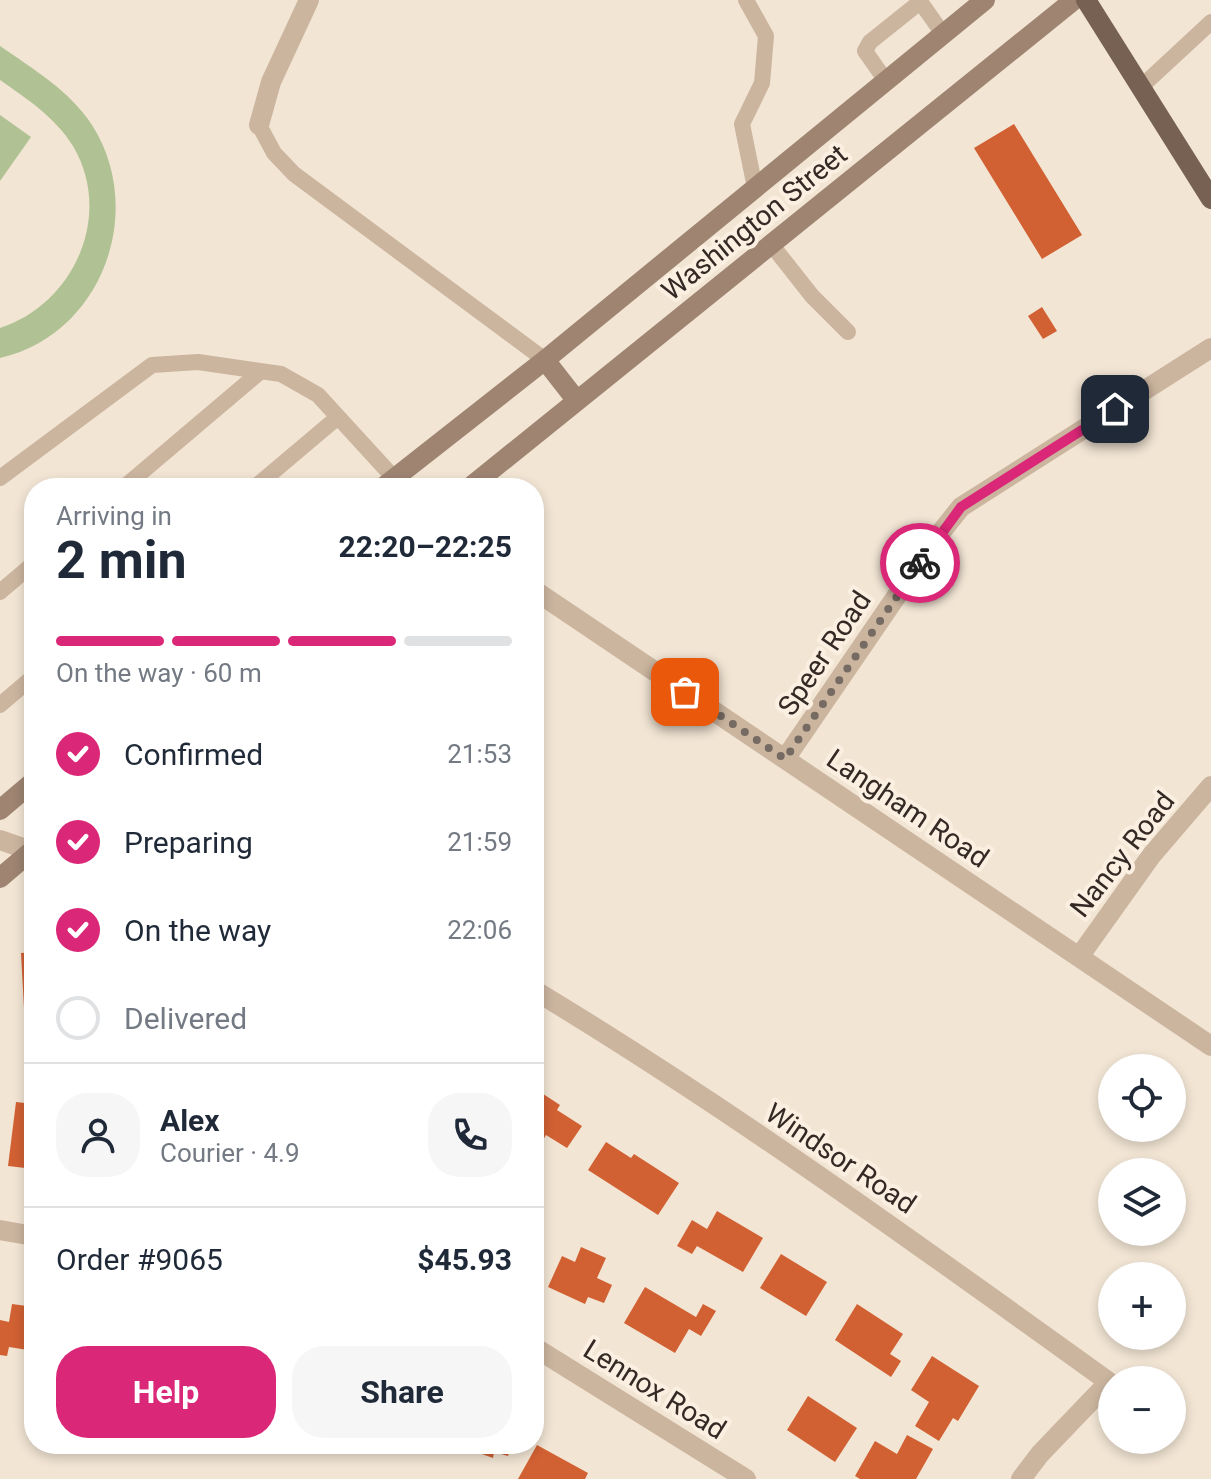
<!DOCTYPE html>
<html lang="en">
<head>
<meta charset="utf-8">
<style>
  body { margin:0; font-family:Roboto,sans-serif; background:#f6f6f7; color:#1f2937; height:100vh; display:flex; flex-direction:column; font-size:30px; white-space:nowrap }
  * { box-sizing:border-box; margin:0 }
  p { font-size:26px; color:#747a83 }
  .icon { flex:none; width:44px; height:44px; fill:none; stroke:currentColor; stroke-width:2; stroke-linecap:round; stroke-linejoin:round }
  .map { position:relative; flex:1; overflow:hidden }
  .sheet { position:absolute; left:24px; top:478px; width:520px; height:976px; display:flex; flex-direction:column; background:#fff; border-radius:32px; box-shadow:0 4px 12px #0003 }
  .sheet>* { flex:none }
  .tools { position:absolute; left:1098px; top:1054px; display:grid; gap:16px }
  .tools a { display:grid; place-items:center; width:88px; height:88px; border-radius:50%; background:#fff; box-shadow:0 4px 12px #0003; font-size:40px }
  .pin { position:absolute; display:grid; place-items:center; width:68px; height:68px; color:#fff; margin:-34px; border-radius:16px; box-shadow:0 4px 12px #0006 }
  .courier { position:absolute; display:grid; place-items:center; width:80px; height:80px; margin:-40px; border:6px solid #db2777; border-radius:50%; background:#fff; color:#222; box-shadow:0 2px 10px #0007 }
  .headline em { font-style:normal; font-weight:700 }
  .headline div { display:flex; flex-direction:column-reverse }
  .headline { display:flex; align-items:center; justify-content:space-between; height:136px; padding:0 32px }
  h1 { font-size:52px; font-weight:700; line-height:60px }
  .bar { display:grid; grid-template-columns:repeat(4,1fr); gap:12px 8px; align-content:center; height:96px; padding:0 32px }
  .bar i { height:10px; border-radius:6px; background:#e0e1e3 }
  .bar .active { background:#db2777 }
  .bar p { grid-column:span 4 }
  .line { display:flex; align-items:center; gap:20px; padding:0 32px; border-top:2px solid #e0e1e3 }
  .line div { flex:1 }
  .round { display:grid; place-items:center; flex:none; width:84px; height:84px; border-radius:32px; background:#f6f6f7 }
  ol { padding:0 32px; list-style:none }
  li { display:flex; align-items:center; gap:24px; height:88px }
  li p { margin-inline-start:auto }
  li .icon { padding:8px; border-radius:50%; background:#db2777; color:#fff; stroke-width:4 }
  li:last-child { color:#747a83 }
  li i { width:44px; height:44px; border:4px solid #e0e1e3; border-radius:50% }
  .button { display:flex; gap:16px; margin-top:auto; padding:16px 32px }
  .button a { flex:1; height:92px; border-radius:32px; background:#db2777; color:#fff; font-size:32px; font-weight:700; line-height:92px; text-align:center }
  .button a+a { background:#f6f6f7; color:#1f2937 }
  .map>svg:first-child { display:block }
  .green { fill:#b0c293 }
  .building { fill:#d16133 }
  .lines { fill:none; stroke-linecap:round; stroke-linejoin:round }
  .service { stroke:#cbb59f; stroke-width:16 }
  .minor { stroke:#cbb59f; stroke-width:20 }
  .secondary { stroke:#9e8471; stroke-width:20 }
  .primary { stroke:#776153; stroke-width:20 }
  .done { stroke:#766b62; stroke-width:8; stroke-dasharray:0 14.4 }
  .route { stroke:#db2777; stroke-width:10 }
  .labels { text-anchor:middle; stroke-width:8; stroke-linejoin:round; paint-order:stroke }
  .street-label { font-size:28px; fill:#342924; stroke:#faefe0 }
</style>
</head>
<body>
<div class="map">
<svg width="1211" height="1479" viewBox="0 0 1211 1479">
  <rect width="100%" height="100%" fill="#f2e5d4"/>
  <!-- green -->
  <path class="green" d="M0 46C33 69 69 90 92 125 147 211 102 335 0 358V328C74 304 114 215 73 146 55 117 27 99 0 80Z
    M0 115 31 137 0 181Z"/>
  <!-- building -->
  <path class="building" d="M1014 124 1082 235 1042 259 974 148Z
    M1042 307 1057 331 1043 339 1028 316Z
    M34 952V1007L24 1008 21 953Z
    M534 1088 560 1105 557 1110 582 1126 567 1148 546 1135 543 1140 534 1134Z
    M16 1102 34 1104 32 1124H34V1169L8 1166Z
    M606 1142 631 1158 634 1154 679 1183 658 1215 588 1170Z
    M717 1211 763 1238 743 1272 697 1246 692 1254 677 1246 692 1220 707 1229Z
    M581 1247 606 1258 597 1278 612 1285 604 1303 588 1297 585 1304 548 1287 562 1256 575 1262Z
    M781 1254 827 1282 806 1316 760 1288Z
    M645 1287 696 1317 703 1304 716 1311 701 1336 689 1329 675 1353 624 1323Z
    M12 1304 34 1307V1351L9 1347 7 1356 0 1355V1320L9 1322Z
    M857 1304 903 1334 890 1354 901 1361 891 1377 835 1340Z
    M932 1356 979 1386 958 1421 953 1418 939 1441 915 1426 929 1402 911 1390Z
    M808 1396 857 1428 835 1462 787 1430Z
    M907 1435 933 1449 916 1479H860L855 1476 875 1441 897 1454Z
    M454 1444H512L508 1456 494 1452 493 1458Z
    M537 1445 588 1473 585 1479H518Z"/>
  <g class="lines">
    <!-- service -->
    <path class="service" d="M746 0 766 36 762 83 742 124 755 188
      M919 0 943 34
      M886 81 865 51 870 42 920 2
      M1141 87 1211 22
      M259 125 274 153 294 174 545 360
      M771 244 812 296 848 332
      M0 478 152 365 198 362 281 374 318 395 394 478
      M123 488 261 371
      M254 488 338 417
      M0 592 34 563
      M0 705 34 676"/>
    <!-- minor -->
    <path class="minor" d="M259 125 271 82 309 0
      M534 590 1211 1046
      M785 759 937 537 961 507 1211 348
      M0 840 34 852
      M1079 957 1151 856 1211 786
      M534 990C733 1110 921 1247 1109 1382L1040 1454 1021 1479
      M0 1230 34 1236
      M534 1347 746 1479"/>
    <!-- secondary -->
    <path class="secondary" d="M545 360 577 401
      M382 488 545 360 985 0
      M469 488 1074 0
      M0 810 34 781
      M0 878 34 849"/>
    <!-- primary -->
    <path class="primary" d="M1086 0 1211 199"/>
  </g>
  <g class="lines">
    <!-- done -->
    <path class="done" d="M685 692 785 759 920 563"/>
    <!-- route -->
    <path class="route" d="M920 563 961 507 1115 409"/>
  </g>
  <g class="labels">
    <!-- street labels -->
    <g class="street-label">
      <text transform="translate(754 222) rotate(-39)" y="10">Washington Street</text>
      <text transform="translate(824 653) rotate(-56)" y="10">Speer Road</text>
      <text transform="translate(908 808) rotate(34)" y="10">Langham Road</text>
      <text transform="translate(1122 854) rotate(-52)" y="10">Nancy Road</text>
      <text transform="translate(841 1158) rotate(34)" y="10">Windsor Road</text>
      <text transform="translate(655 1389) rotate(32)" y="10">Lennox Road</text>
    </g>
  </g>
</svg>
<div class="tools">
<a><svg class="icon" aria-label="locate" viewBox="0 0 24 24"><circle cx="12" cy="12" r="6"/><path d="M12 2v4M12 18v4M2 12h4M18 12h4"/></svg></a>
<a><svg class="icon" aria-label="layers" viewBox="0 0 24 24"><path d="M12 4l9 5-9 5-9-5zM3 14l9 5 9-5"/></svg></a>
<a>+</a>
<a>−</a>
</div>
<div class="pin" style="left:685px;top:692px;background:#ea580c"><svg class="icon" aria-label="bag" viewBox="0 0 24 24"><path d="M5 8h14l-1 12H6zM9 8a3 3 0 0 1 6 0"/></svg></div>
<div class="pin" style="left:1115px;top:409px;background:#1f2937"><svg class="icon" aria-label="home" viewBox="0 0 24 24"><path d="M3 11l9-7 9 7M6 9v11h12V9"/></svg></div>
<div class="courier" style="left:920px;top:563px"><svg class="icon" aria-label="bike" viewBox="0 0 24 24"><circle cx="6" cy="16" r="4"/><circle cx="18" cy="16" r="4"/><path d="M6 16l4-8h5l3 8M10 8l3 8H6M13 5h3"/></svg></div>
<section class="sheet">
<div class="headline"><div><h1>2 min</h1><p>Arriving in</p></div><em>22:20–22:25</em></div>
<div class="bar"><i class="active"></i><i class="active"></i><i class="active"></i><i></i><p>On the way · 60 m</p></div>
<ol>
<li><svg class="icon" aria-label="check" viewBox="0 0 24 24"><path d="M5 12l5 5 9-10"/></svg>Confirmed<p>21:53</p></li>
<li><svg class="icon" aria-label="check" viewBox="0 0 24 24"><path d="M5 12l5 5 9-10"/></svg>Preparing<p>21:59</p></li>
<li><svg class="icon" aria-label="check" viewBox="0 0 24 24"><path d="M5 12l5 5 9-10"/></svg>On the way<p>22:06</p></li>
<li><i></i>Delivered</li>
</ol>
<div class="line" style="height:144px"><a class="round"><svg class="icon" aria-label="person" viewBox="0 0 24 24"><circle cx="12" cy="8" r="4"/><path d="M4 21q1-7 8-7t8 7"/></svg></a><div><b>Alex</b><p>Courier · 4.9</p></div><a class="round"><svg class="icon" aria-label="phone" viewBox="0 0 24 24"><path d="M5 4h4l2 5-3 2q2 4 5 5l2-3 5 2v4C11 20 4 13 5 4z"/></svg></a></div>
<div class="line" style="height:104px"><div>Order #9065</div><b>$45.93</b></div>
<div class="button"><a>Help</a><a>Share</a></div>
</section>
</div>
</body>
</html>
